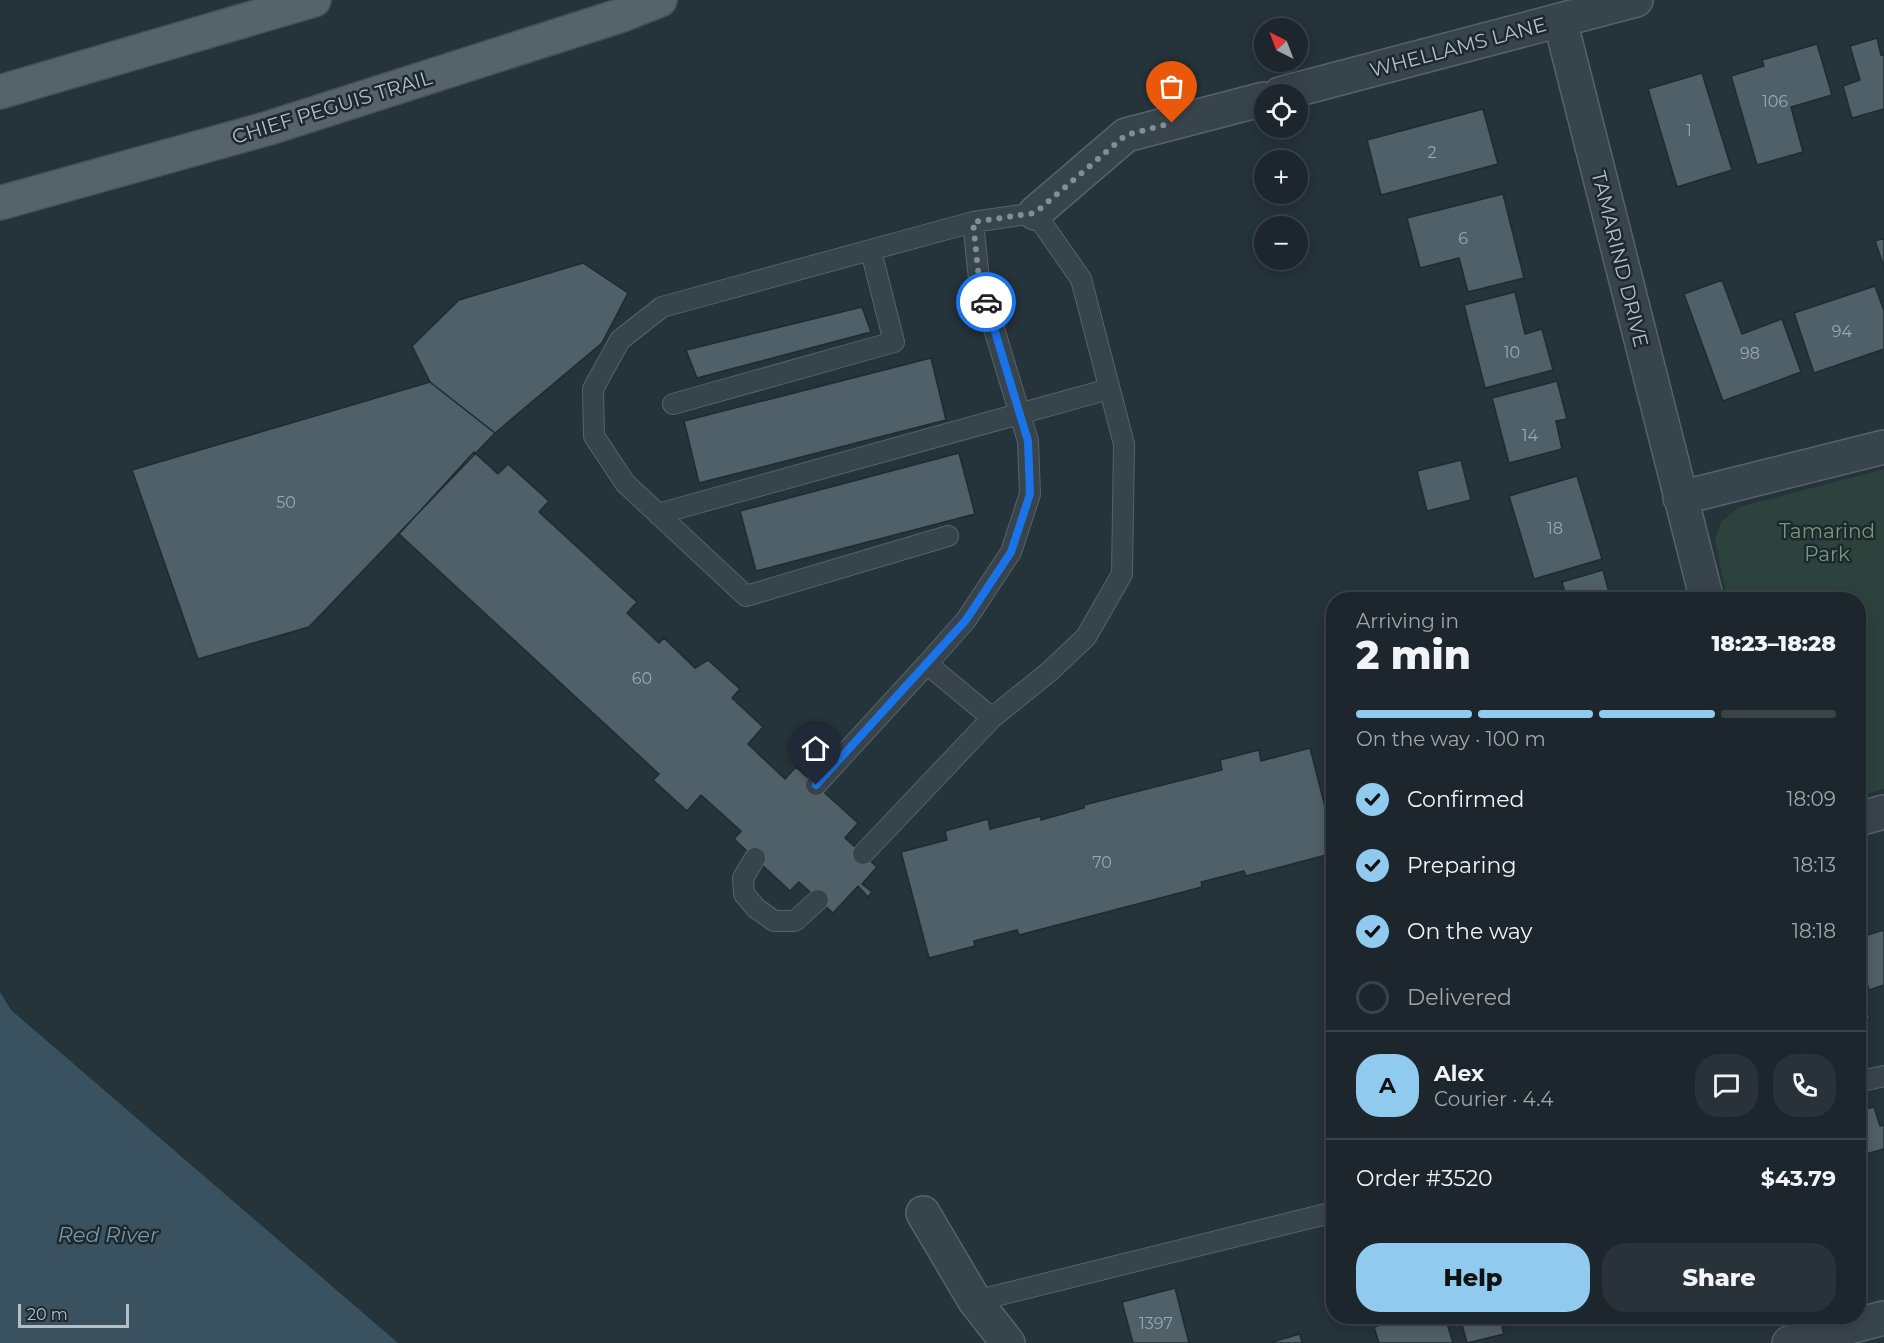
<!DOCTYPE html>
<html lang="en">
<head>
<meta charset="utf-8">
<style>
  body { margin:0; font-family:Montserrat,sans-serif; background:#293238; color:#f1f3f6; height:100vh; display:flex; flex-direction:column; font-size:22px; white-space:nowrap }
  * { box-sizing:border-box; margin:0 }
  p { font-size:20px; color:#a0a5a9 }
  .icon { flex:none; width:33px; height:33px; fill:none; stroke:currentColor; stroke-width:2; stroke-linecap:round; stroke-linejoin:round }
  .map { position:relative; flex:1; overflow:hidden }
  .drawer { position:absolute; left:1326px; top:592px; width:540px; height:732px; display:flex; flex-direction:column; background:#1c262c; border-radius:24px; box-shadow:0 3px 15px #0003,0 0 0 2px #3a4348 }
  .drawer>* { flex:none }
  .needle { width:39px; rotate:318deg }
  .tools { position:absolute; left:1254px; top:18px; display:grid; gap:12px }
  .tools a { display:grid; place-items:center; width:54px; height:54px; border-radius:50%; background:#1c262c; box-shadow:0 3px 15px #0003,0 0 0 2px #3a4348; font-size:30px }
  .scale { position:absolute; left:18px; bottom:15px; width:111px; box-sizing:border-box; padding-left:6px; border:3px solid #b4bfc6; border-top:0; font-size:16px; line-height:21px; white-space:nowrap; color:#b4bfc6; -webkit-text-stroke:4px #1e292f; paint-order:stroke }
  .pin { position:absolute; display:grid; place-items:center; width:51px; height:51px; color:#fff; margin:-62px -26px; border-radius:50% 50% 50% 0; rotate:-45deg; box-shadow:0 0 6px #0007 }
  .pin .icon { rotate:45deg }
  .courier { position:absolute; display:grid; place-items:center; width:60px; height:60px; margin:-30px; border:4px solid #1a73e8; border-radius:50%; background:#fff; color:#222; box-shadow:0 2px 8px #0007 }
  .head em { font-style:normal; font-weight:800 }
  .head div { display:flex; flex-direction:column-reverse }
  .head { display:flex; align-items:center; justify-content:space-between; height:102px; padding:0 30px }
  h1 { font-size:39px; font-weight:800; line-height:45px }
  .bar { display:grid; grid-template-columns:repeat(4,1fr); gap:9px 6px; align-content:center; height:72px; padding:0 30px }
  .bar i { height:8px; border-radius:4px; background:#3a4348 }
  .bar .selected { background:#90caef }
  .bar p { grid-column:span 4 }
  .line { display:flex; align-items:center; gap:15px; padding:0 30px; border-top:2px solid #3a4348 }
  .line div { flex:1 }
  .round { display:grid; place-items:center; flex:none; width:63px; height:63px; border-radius:24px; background:#293238 }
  ol { padding:0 30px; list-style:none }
  li { display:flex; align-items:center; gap:18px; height:66px }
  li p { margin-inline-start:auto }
  li .icon { padding:6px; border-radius:50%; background:#90caef; color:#111; stroke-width:4 }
  li:last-child { color:#a0a5a9 }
  li i { width:33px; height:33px; border:3px solid #3a4348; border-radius:50% }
  .button { display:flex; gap:12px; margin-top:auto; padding:12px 30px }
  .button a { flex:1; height:69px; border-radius:24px; background:#90caef; color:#111; font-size:24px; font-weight:800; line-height:69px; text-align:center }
  .button a+a { background:#293238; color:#f1f3f6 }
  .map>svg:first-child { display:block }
  .green { fill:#2d423d }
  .water { fill:#3a5260 }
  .building { fill:#506068; stroke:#202b31; stroke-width:1.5 }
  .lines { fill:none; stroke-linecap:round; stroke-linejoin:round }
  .service-casing { stroke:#576268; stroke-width:22 }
  .minor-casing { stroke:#576268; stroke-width:36 }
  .primary-casing { stroke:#455056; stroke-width:36 }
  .service { stroke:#38444b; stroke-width:20 }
  .minor { stroke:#38444b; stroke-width:33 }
  .primary { stroke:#57636a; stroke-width:33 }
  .done { stroke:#828e95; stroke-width:6; stroke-dasharray:0 10.8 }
  .route { stroke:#1a73e8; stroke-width:8 }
  .labels { text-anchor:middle; stroke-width:5; stroke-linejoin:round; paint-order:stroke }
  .number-label { font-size:16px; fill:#9ba7ae }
  .street-label { font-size:20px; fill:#b4bfc6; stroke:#1e292f }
  .park-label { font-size:20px; fill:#749a74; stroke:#1e292f }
  .water-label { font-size:21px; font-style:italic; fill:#7796a7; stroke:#1e292f }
</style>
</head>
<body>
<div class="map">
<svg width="1884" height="1343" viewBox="0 0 1884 1343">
  <rect width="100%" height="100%" fill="#25333a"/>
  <!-- green -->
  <path class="green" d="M1884 469V789L1859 796 1858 600H1727L1715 540 1721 522 1739 507Z"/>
  <!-- water -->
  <path class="water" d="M0 992 11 1010 398 1343H0Z"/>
  <!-- building -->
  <path class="building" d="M1877 38 1881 55 1884 54V109L1852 118 1843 86 1860 80 1850 46Z
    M1817 44 1832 95 1791 107 1803 152 1757 165 1731 76 1764 66 1762 60Z
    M1702 73 1732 170 1677 187 1648 89Z
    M1483 109 1498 164 1381 195 1367 140Z
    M1503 194 1524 278 1468 292 1459 258 1420 268 1407 218Z
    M1884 238V267L1875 241Z
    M583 263 628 293 602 343 495 433 430 382 412 346 459 300Z
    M1722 280 1742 334 1782 319 1801 372 1723 401 1684 294Z
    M1875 286 1884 311V349L1814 373 1794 313Z
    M1515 292 1525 334 1542 329 1553 370 1485 388 1464 305Z
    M862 307 871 332 697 378 686 350Z
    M931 358 946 420 699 483 684 421Z
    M1557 381 1567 419 1556 421 1562 449 1509 463 1492 398Z
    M430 382 495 433 309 627 198 659 132 470Z
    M474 452 498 474 508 464 549 501 539 512 637 602 627 613 659 643 664 638 695 668 708 660 740 689 732 698 763 727 748 744 785 779 796 767 858 823 845 838 877 867 862 884 872 892 868 897 858 886 833 913 799 882 790 891 734 839 741 831 701 795 687 811 653 780 659 774 399 534Z
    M959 453 975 514 756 571 740 511Z
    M1461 460 1471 500 1427 511 1417 471Z
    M1577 476 1602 559 1534 579 1509 496Z
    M1603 570 1611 600H1567L1562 582Z
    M1310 748 1334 842V853L1246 876 1244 871 1201 882 1202 887 1019 935 1017 930 974 941 975 946 929 958 901 852 947 840 945 831 988 819 990 829 1041 816V820L1084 808V805L1222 770 1220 760 1259 750 1261 761Z
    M1884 930V985L1869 990 1858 954V938Z
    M1858 986 1870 1018 1858 1022Z
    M1874 1107 1880 1126 1884 1125V1149L1858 1156V1111Z
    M1175 1288 1189 1343H1133L1122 1302Z
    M1405 1317H1445L1453 1343H1379L1374 1327Z
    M1460 1317H1528L1529 1320 1502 1327 1504 1334 1467 1343Z
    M1300 1334 1302 1343H1273L1272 1342Z"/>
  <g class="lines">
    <defs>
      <path id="service" d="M1035 213 1081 279 1124 444 1122 574 1086 637 1050 671 992 718 927 664 966 620 1011 552 1030 494 1028 441 979 279 973 222Z
        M673 404 894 342 871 251
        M658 514 1109 389
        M948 536 746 596 625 483 594 436 593 389 620 340 662 307 973 222
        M816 785 927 664
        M863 854 992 718
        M755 858 743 878 744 894 756 908 774 921H795L818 900
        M1858 1082 1884 1076
        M975 1301 1334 1212"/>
      <path id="minor" d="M1560 20 1707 600
        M1280 94 1636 0
        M1035 213 1126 135 1264 99
        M1680 498 1884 447
        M1858 819 1884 812
        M923 1213 975 1301 1008 1343
        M1789 1343 1884 1318"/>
      <path id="primary" d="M0 92 314 0
        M0 203 269 128 622 15 660 0"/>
    </defs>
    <!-- service casing -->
    <use href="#service" class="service-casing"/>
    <!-- minor casing -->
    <use href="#minor" class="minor-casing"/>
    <!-- primary casing -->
    <use href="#primary" class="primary-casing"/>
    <!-- service -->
    <use href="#service" class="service"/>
    <!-- minor -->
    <use href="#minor" class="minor"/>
    <!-- primary -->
    <use href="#primary" class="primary"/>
  </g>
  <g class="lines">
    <!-- done -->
    <path class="done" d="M986 302 979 279 973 222 1035 213 1126 135 1172 123"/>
    <!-- route -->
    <path class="route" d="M816 785 966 620 1011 552 1030 494 1028 441 986 302"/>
  </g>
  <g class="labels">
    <!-- number labels -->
    <g class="number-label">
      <text x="1775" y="107">106</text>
      <text x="1689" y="136">1</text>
      <text x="1432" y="158">2</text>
      <text x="1463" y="244">6</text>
      <text x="1842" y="337">94</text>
      <text x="1512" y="358">10</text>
      <text x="1750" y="359">98</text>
      <text x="1530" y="441">14</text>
      <text x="286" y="508">50</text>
      <text x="1555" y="534">18</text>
      <text x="642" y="684">60</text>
      <text x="1102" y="868">70</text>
      <text x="1156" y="1329">1397</text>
    </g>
    <!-- street labels -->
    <g class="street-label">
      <text transform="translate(1458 47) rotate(-15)" y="7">WHELLAMS LANE</text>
      <text transform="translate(332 107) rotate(-17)" y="7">CHIEF PEGUIS TRAIL</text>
      <text transform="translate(1620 259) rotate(76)" y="7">TAMARIND DRIVE</text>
    </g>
    <!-- park labels -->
    <g class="park-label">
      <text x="1827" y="538">Tamarind<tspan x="1827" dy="23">Park</tspan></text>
    </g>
    <!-- water labels -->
    <g class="water-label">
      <text x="108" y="1242">Red River</text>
    </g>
  </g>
</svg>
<div class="tools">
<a><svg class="needle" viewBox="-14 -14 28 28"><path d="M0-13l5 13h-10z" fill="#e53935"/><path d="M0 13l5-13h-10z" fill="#a0a5a9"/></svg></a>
<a><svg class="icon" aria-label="locate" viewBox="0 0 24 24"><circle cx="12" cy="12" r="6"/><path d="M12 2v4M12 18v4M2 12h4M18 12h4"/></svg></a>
<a>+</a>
<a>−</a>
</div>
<div class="scale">20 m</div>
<div class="pin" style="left:1172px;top:123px;background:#ea580c"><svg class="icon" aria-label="bag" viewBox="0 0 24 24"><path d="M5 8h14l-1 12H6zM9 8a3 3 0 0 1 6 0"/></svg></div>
<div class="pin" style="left:816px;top:785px;background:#1f2937"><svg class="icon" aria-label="home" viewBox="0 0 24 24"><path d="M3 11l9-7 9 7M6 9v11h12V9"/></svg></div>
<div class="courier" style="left:986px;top:302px"><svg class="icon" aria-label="car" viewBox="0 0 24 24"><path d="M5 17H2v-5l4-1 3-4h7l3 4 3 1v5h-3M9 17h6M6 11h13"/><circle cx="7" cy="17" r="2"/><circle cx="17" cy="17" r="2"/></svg></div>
<section class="drawer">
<div class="head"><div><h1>2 min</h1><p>Arriving in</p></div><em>18:23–18:28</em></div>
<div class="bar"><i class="selected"></i><i class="selected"></i><i class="selected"></i><i></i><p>On the way · 100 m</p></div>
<ol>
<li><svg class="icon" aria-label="check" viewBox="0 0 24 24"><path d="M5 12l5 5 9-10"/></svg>Confirmed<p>18:09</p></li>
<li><svg class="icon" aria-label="check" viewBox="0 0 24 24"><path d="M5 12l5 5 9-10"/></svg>Preparing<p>18:13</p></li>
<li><svg class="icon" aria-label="check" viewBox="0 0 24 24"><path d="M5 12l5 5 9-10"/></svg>On the way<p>18:18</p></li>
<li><i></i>Delivered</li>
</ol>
<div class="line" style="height:108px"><b class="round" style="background:#90caef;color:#111">A</b><div><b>Alex</b><p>Courier · 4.4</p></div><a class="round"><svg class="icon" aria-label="chat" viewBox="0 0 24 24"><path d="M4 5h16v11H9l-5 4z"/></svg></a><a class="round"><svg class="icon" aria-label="phone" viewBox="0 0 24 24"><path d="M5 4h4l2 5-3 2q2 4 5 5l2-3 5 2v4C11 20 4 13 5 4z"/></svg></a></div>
<div class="line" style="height:78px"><div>Order #3520</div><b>$43.79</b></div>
<div class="button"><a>Help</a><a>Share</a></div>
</section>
</div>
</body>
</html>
